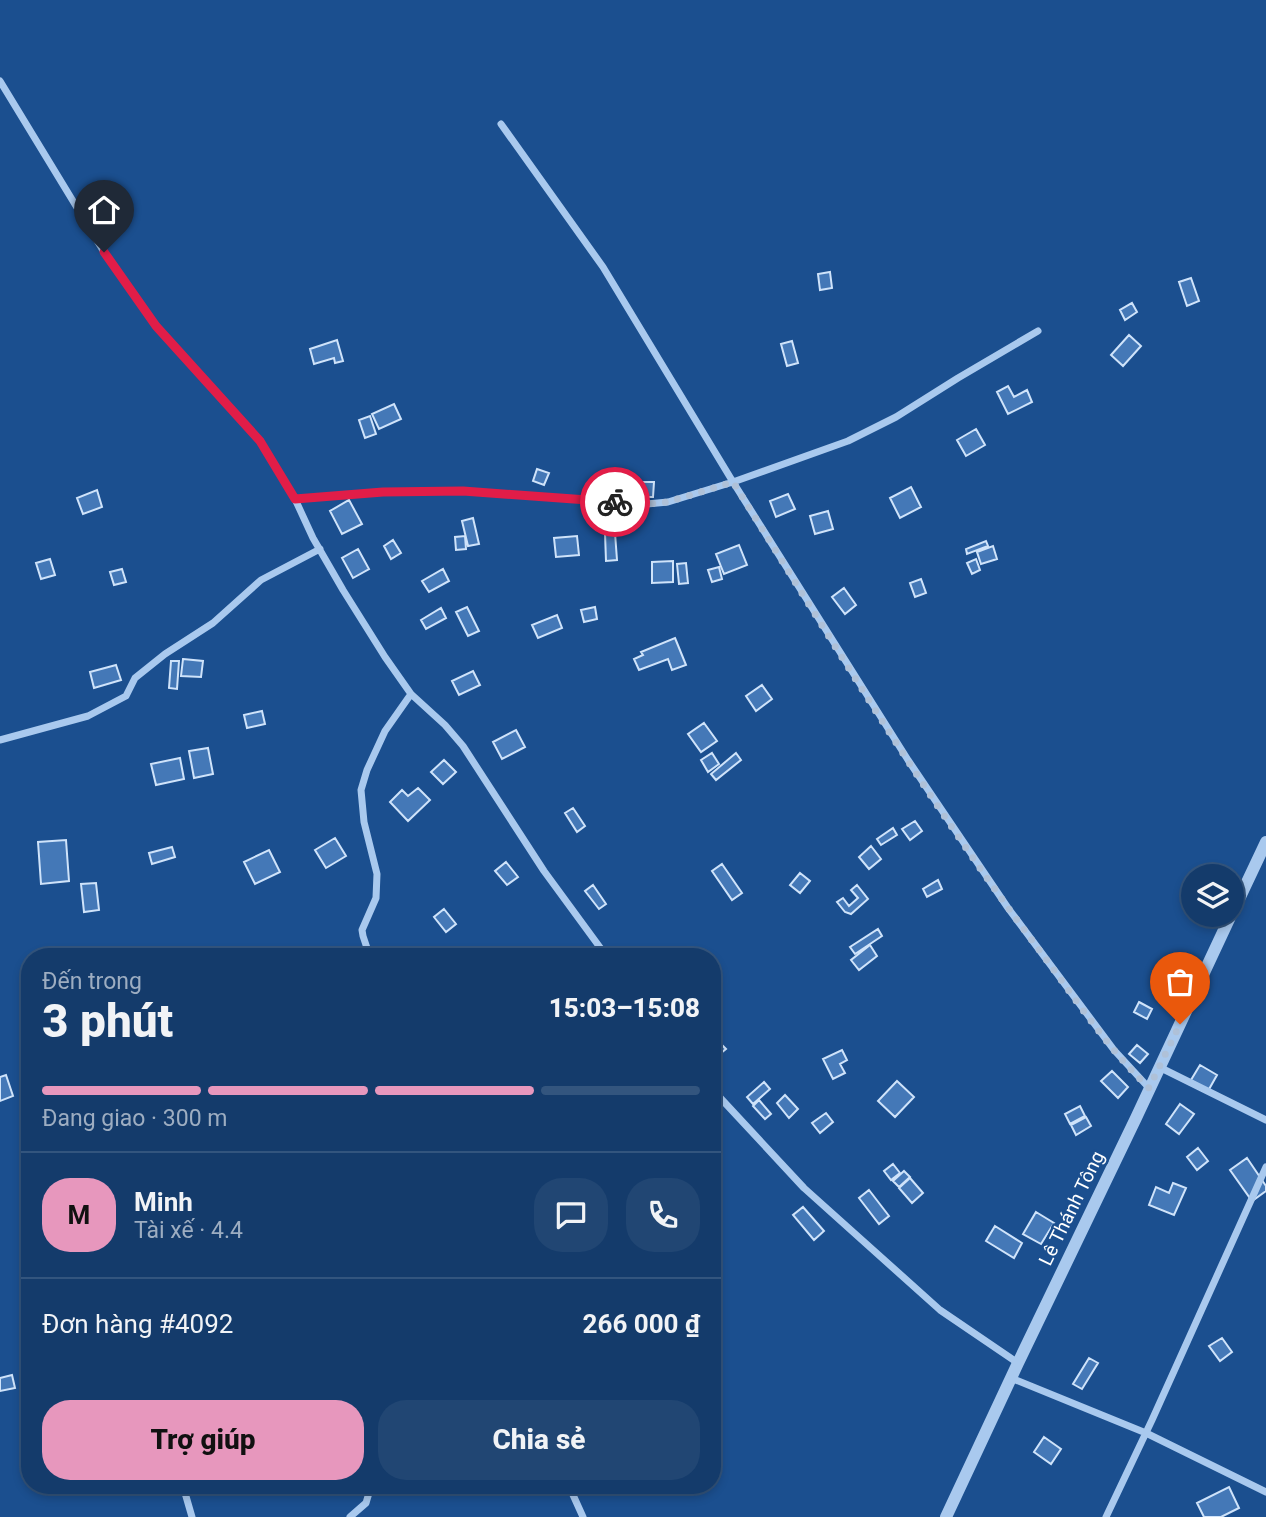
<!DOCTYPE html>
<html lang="vi">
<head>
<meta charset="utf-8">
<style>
  body { margin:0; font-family:Roboto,sans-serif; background:#214673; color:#f1f3f6; height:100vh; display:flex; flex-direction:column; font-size:26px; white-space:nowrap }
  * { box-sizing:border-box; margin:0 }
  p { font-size:23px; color:#9dadc1 }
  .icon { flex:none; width:38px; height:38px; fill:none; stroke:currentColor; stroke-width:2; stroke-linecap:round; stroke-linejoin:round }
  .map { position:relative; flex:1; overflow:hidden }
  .side { position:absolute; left:21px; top:948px; width:700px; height:546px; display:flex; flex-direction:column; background:#143b6b; border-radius:28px; box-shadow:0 4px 10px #0003,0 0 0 2px #33557e }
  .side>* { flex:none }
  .fabs { position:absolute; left:1181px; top:864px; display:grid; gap:14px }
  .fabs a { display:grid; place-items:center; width:63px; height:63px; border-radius:50%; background:#143b6b; box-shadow:0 4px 10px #0003,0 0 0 2px #33557e; font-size:35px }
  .pin { position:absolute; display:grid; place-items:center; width:60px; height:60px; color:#fff; margin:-72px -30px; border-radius:50% 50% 50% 0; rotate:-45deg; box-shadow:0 0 7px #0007 }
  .pin .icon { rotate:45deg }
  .courier { position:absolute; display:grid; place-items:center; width:70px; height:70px; margin:-35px; border:5px solid #e11d48; border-radius:50%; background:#fff; color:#222; box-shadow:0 2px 9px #0007 }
  .overview em { font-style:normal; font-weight:800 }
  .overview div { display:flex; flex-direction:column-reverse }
  .overview { display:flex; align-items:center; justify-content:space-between; height:119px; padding:0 21px }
  h1 { font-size:46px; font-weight:800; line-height:52px }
  .bar { display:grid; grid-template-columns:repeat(4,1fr); gap:10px 7px; align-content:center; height:84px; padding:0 21px }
  .bar i { height:9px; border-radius:5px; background:#33557e }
  .bar .active { background:#e797bd }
  .bar p { grid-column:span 4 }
  .line { display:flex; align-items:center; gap:18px; padding:0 21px; border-top:2px solid #33557e }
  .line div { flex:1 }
  .round { display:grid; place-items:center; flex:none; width:74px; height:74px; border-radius:28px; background:#214673 }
  .primary-button { display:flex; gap:14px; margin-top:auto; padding:14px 21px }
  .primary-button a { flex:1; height:80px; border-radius:28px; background:#e797bd; color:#111; font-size:28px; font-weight:800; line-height:80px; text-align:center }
  .primary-button a+a { background:#214673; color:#f1f3f6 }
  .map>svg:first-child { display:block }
  .building { fill:#4478b7; stroke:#cfe3fa; stroke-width:2 }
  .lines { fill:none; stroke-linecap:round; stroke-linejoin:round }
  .minor { stroke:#a9c9ee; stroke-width:7 }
  .tertiary { stroke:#a9c9ee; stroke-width:12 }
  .done { stroke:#afc1d8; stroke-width:7; stroke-dasharray:0 12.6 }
  .route { stroke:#e11d48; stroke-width:9 }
  .labels { text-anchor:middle; stroke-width:5; stroke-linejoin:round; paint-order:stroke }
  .street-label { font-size:19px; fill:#fff; stroke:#1b4f8f }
</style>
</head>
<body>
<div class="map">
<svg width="1266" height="1517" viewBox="0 0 1266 1517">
  <rect width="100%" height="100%" fill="#1b4f8f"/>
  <!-- building -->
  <path class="building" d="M830 272 832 288 820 290 818 274Z
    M1191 278 1199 301 1187 306 1179 282Z
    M1132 303 1137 312 1125 320 1120 310Z
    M1129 335 1141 346 1123 366 1111 355Z
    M337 340 343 361 335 363 334 358 314 364 310 349Z
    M792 341 798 363 787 366 781 344Z
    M1008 386 1014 397 1027 390 1032 402 1008 414 997 392Z
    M394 404 401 419 379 429 372 414Z
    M370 416 376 434 365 438 359 420Z
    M976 429 985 445 966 456 957 440Z
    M537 469 549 473 544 485 533 481Z
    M629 481 640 483 637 499 626 497Z
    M643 482H654L653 497H642Z
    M911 487 921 507 900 518 890 498Z
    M97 490 102 507 83 514 77 498Z
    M788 494 795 509 776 517 770 501Z
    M349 500 362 524 342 534 330 511Z
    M828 511 833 529 815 534 810 516Z
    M473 518 479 544 468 546 462 521Z
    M605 533H615L617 560 606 561Z
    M465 536 466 549 456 550 455 537Z
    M577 536 579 555 556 557 554 538Z
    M393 540 401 553 391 559 384 546Z
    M986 541 988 546 967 554 966 549Z
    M739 545 747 565 724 574 716 554Z
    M993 546 997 559 981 564 977 552Z
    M358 549 369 569 353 578 342 558Z
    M50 559 55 575 41 579 36 563Z
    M976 559 980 570 972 574 967 563Z
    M673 561V582L652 583V562Z
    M686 563 688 583 679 584 677 564Z
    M719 567 722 579 712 582 708 570Z
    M122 569 126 582 114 585 110 572Z
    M443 569 449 581 429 592 422 581Z
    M921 579 926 593 915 597 910 583Z
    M844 588 856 605 845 614 832 597Z
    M467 607 479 631 468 636 456 612Z
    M595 607 597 619 584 622 581 610Z
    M441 608 446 618 426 629 421 620Z
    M557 615 562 628 538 638 532 625Z
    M675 638 686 665 672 670 668 659 639 670 634 659 643 655 641 652Z
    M183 659 203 661 201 677 181 676Z
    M171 661H179L177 689 169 688Z
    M116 665 121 680 94 688 90 672Z
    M473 671 480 685 459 695 452 681Z
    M762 685 772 699 756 711 746 696Z
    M262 711 265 724 247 728 244 715Z
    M704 723 717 741 701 752 688 734Z
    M516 730 525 747 502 759 493 742Z
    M208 748 213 774 194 778 189 751Z
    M712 753 719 764 708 772 701 760Z
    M736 753 741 760 716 780 711 774Z
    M180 758 184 779 156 785 151 764Z
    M444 760 456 772 443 784 431 772Z
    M418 788 430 800 408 821 390 802 402 790 408 796Z
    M573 808 585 826 577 832 565 813Z
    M915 821 922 831 910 840 902 829Z
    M893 828 897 835 881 845 877 839Z
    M335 838 346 856 326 868 315 850Z
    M66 840 69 881 41 884 38 842Z
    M871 846 881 859 869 869 859 857Z
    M172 847 175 857 152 864 149 853Z
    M269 850 280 872 255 884 244 862Z
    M506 862 518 877 507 885 495 871Z
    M722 864 742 893 732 900 712 871Z
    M800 873 810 881 800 893 790 885Z
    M938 880 942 889 927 897 923 889Z
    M96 883 99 910 84 912 81 884Z
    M593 885 606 904 599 909 585 891Z
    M857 885 868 899 851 914 845 912 837 902 843 898 849 906 858 898 851 890Z
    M444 909 456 924 446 932 434 917Z
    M878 929 882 936 855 954 850 947Z
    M870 945 877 956 859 970 851 960Z
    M1139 1002 1152 1009 1147 1019 1134 1012Z
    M712 1035 726 1049 714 1059 712 1057Z
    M1137 1045 1148 1054 1140 1063 1129 1054Z
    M842 1050 847 1060 840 1064 845 1073 833 1079 823 1059Z
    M1200 1065 1217 1075 1208 1091 1191 1080Z
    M1112 1071 1128 1087 1118 1098 1101 1081Z
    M6 1075 13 1096 0 1101V1077Z
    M897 1081 914 1097 895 1117 878 1101Z
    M764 1082 770 1089 753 1104 747 1097Z
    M785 1095 798 1109 789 1118 777 1103Z
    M759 1100 771 1114 765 1119 753 1106Z
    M1180 1104 1194 1114 1179 1134 1166 1124Z
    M1080 1106 1085 1116 1070 1124 1065 1114Z
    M826 1113 833 1122 820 1133 812 1123Z
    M1086 1117 1091 1126 1076 1135 1071 1125Z
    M1198 1148 1208 1161 1197 1170 1187 1157Z
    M1247 1158 1266 1186V1191L1252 1201 1230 1170Z
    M893 1164 900 1173 891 1180 884 1171Z
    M904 1171 910 1177 899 1187 893 1181Z
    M910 1178 923 1193 912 1203 899 1188Z
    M1173 1183 1186 1188 1174 1215 1149 1205 1156 1187 1169 1193Z
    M869 1190 889 1216 879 1224 859 1198Z
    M803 1207 824 1231 814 1240 793 1215Z
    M1036 1212 1054 1223 1041 1244 1023 1234Z
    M995 1226 1022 1243 1014 1258 986 1241Z
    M1222 1338 1232 1352 1220 1361 1209 1346Z
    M1089 1358 1098 1363 1082 1389 1073 1384Z
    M12 1375 15 1388 0 1391V1378Z
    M1044 1437 1061 1449 1051 1464 1034 1452Z
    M1229 1487 1239 1508 1221 1517H1204L1197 1503Z"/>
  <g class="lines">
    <!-- minor -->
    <path class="minor" d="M0 81 104 252 156 326 260 441 295 499 313 538 343 590 385 657 411 694 445 725 463 746 544 871 607 957
      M501 124 603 267 733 482 908 760 1008 908 1114 1050 1149 1088
      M295 499 383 492 463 491 629 503 647 504 668 502 733 482 848 441 896 417 958 378 1038 331
      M0 740 88 716 126 696 135 678 165 654 213 623 261 580 320 549
      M370 957 363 936 362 930 376 898 377 874 364 822 361 790 367 770 385 731 411 694
      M1159 1067 1266 1120
      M712 1089 804 1188 940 1310 1018 1363
      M1011 1378 1146 1433 1266 1492
      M183 1486 192 1517
      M569 1486 583 1517
      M350 1517 366 1503 371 1486
      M1106 1517 1152 1420 1266 1167"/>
    <!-- tertiary -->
    <path class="tertiary" d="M1232 914 1266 842
      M946 1517 1018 1363 1136 1118 1231 915"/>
  </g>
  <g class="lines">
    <!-- done -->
    <path class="done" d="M615 502 647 504 668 502 733 482C831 639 926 799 1037 947 1073 995 1106 1047 1149 1088L1180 1024"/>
    <!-- route -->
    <path class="route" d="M104 252 156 326 260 441 295 499 383 492 463 491 615 502"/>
  </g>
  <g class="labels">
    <!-- street labels -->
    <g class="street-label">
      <text transform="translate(1071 1208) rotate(-64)" y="7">Lê Thánh Tông</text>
    </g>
  </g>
</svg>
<div class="fabs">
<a><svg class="icon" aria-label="layers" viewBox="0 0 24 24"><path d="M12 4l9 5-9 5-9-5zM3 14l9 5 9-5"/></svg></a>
</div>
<div class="pin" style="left:1180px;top:1024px;background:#ea580c"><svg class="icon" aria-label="bag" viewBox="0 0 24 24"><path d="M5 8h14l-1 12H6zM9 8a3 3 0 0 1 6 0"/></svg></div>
<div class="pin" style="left:104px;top:252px;background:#1f2937"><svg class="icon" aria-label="home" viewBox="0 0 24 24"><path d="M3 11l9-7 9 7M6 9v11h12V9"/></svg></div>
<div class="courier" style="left:615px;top:502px"><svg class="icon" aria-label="bike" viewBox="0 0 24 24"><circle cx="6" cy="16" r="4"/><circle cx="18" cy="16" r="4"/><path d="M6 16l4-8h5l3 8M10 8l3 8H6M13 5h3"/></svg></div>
<section class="side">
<div class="overview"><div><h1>3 phút</h1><p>Đến trong</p></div><em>15:03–15:08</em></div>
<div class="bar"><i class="active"></i><i class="active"></i><i class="active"></i><i></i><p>Đang giao · 300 m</p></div>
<div class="line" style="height:126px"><b class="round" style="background:#e797bd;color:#111">M</b><div><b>Minh</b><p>Tài xế · 4.4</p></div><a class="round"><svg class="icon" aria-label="chat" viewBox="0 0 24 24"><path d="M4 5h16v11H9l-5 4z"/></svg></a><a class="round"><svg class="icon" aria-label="phone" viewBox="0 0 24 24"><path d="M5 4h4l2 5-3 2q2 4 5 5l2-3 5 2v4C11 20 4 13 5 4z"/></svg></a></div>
<div class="line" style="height:91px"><div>Đơn hàng #4092</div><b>266 000 ₫</b></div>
<div class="primary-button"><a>Trợ giúp</a><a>Chia sẻ</a></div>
</section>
</div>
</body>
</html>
